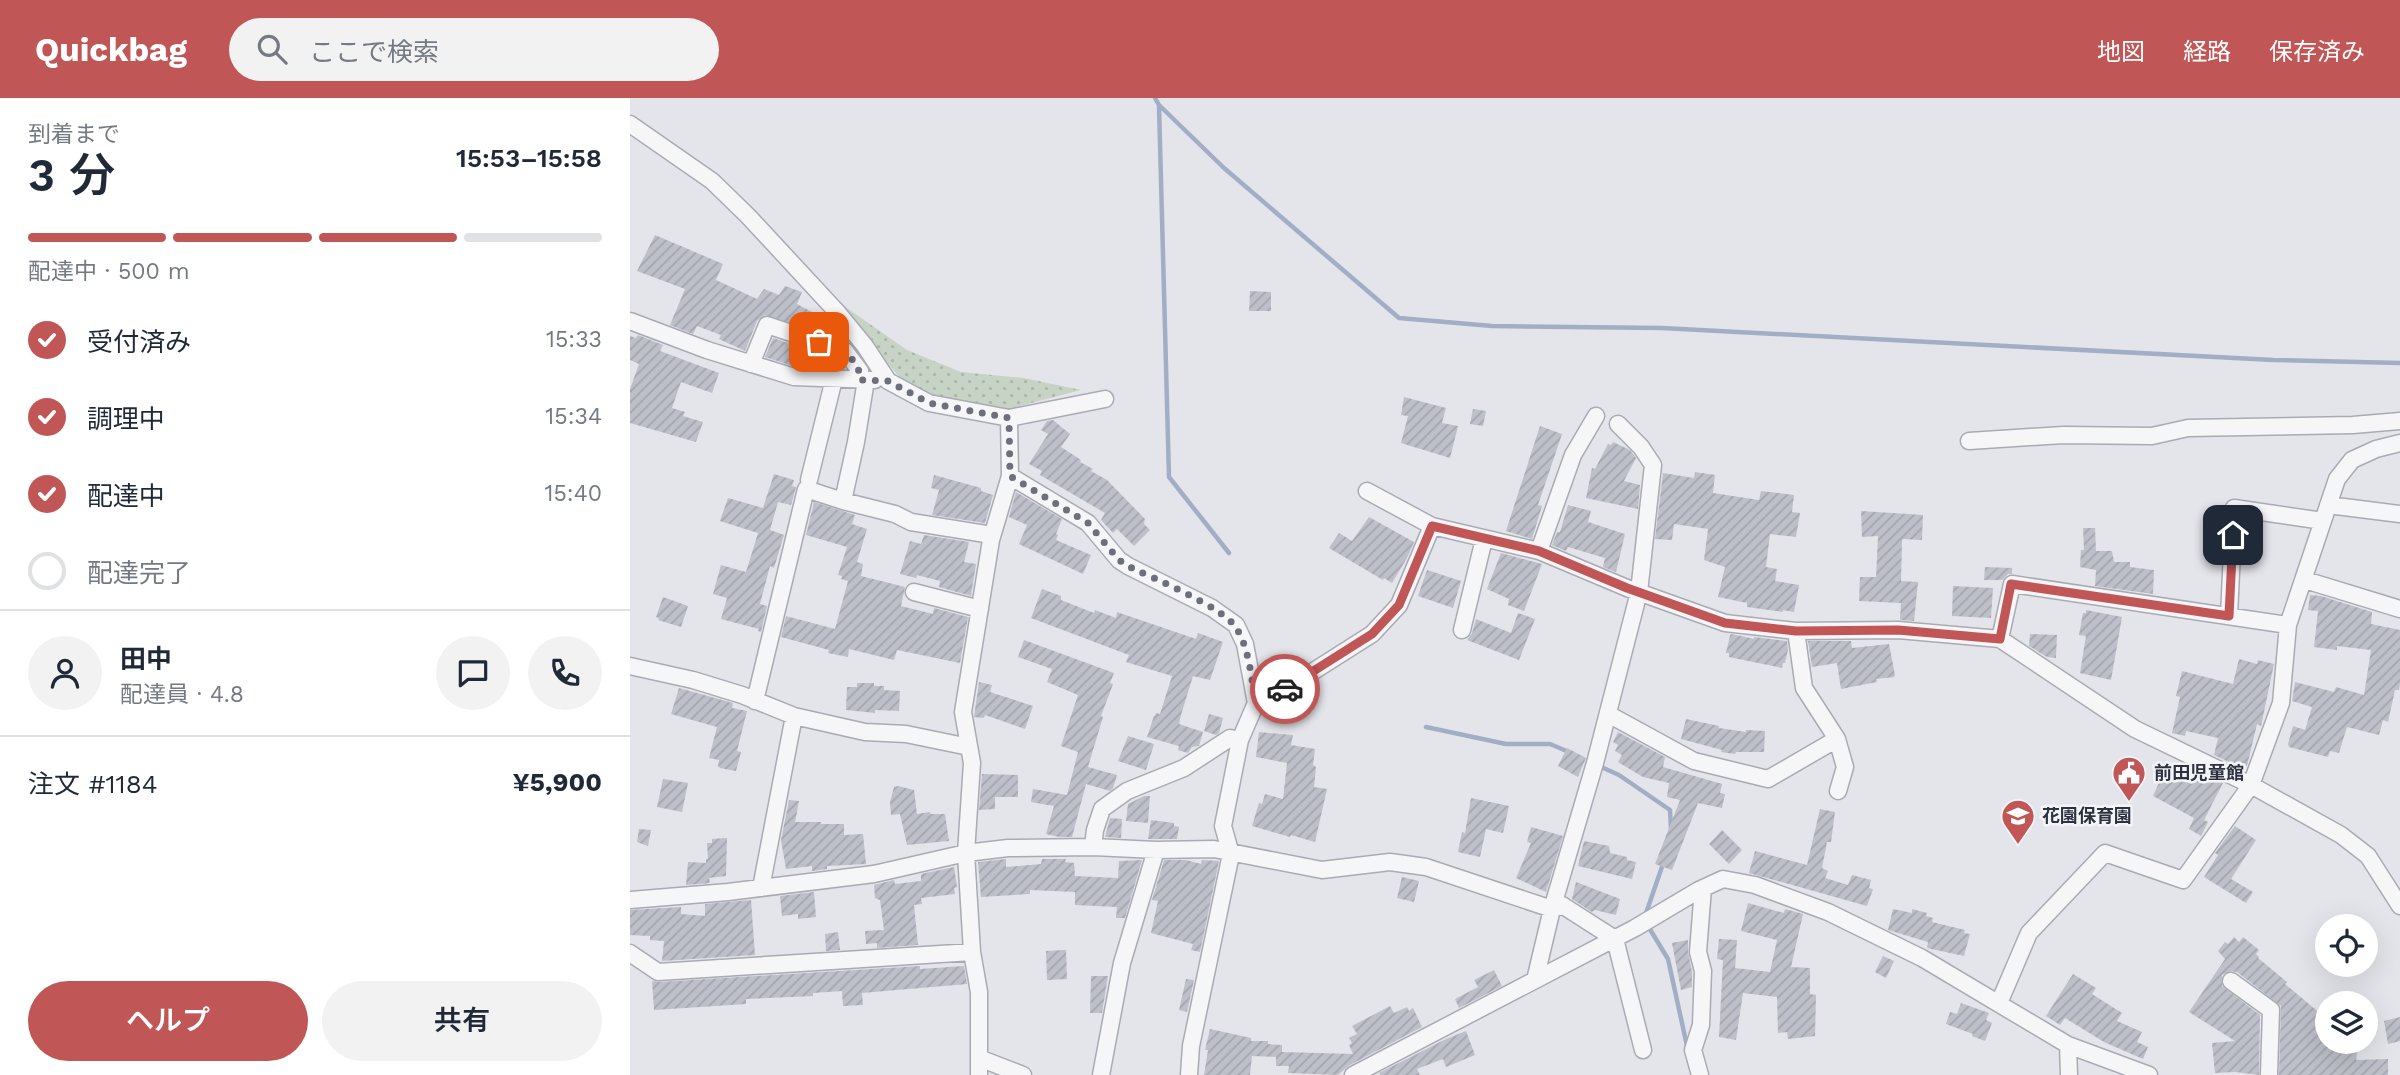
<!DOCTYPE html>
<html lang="ja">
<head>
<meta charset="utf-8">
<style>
  body { margin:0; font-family:"Work Sans","Noto Sans JP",sans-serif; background:#f2f2f3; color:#1f2937; height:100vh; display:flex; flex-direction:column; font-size:26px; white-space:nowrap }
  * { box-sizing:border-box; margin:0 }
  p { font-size:23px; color:#747a83 }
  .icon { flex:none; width:38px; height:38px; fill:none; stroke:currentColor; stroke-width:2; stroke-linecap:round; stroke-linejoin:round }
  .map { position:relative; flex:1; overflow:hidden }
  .details { display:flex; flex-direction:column; background:#fff; width:630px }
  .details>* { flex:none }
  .fabs { position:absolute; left:1685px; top:816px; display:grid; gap:14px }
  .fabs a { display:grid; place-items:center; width:63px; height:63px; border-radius:50%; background:#fff; box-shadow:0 7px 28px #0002; font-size:35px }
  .pin { position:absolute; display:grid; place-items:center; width:60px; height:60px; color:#fff; margin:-30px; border-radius:14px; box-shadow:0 4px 10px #0006 }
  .courier { position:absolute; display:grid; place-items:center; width:70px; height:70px; margin:-35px; border:5px solid #c15656; border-radius:50%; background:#fff; color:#222; box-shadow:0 2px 9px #0007 }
  .headline em { font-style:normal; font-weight:600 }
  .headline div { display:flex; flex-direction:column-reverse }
  .headline { display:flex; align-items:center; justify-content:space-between; height:119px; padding:0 28px }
  h1 { font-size:46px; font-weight:600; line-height:52px }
  .bar { display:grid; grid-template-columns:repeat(4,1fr); gap:10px 7px; align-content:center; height:84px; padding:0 28px }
  .bar i { height:9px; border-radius:5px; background:#e0e1e3 }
  .bar .current { background:#c15656 }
  .bar p { grid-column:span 4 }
  .line { display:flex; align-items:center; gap:18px; padding:0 28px; border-top:2px solid #e0e1e3 }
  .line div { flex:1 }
  .round { display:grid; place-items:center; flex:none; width:74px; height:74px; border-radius:37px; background:#f2f2f3 }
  ol { padding:0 28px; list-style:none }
  li { display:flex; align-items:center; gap:21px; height:77px }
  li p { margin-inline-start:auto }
  li .icon { padding:7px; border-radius:50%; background:#c15656; color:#fff; stroke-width:4 }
  li:last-child { color:#747a83 }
  li i { width:38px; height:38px; border:4px solid #e0e1e3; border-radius:50% }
  .button { display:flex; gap:14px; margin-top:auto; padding:14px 28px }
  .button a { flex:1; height:80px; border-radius:42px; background:#c15656; color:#fff; font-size:28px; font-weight:600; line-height:80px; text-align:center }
  .button a+a { background:#f2f2f3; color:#1f2937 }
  header { display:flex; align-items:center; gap:42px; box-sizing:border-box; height:98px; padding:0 35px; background:#c15656; color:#fff }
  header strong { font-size:33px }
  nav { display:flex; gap:38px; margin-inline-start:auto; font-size:24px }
  .search { width:490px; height:63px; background:#f2f2f3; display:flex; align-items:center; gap:18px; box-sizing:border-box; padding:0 24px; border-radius:38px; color:#747a83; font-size:26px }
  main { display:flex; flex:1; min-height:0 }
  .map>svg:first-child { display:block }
  .grass { fill:url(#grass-dots) }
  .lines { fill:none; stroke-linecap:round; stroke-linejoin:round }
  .stream { stroke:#a2aec6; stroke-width:4.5 }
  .building { fill:url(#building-hatch) }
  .minor-casing { stroke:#a9abb4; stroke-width:19 }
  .minor { stroke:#f6f6f8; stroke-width:16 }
  .done { stroke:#6d707c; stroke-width:7; stroke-dasharray:0 12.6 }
  .route { stroke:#c15656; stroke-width:9 }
  .labels { text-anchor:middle; stroke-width:5; stroke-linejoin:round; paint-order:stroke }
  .poi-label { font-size:18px; font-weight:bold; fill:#2d3140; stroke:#f3f4f7; text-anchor:start }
</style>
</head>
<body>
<header>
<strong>Quickbag</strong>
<div class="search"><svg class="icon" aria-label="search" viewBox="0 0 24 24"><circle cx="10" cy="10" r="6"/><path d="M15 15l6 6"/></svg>ここで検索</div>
<nav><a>地図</a><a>経路</a><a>保存済み</a></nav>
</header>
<main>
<section class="details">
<div class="headline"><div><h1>3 分</h1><p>到着まで</p></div><em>15:53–15:58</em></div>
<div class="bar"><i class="current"></i><i class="current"></i><i class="current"></i><i></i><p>配達中 · 500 m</p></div>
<ol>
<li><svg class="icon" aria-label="check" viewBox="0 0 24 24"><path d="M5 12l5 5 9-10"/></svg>受付済み<p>15:33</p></li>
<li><svg class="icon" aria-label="check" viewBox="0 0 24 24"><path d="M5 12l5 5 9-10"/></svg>調理中<p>15:34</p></li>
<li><svg class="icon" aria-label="check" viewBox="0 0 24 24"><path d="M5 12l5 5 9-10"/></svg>配達中<p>15:40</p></li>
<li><i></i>配達完了</li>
</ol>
<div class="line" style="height:126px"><a class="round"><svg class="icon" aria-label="person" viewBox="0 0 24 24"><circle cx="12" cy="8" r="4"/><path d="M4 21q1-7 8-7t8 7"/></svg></a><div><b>田中</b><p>配達員 · 4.8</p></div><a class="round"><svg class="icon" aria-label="chat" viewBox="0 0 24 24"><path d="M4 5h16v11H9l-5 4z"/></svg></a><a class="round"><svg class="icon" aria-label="phone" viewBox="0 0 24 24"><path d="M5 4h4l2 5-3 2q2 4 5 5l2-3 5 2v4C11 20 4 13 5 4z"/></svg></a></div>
<div class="line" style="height:91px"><div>注文 #1184</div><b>¥5,900</b></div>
<div class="button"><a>ヘルプ</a><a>共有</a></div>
</section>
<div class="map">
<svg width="1770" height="977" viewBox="0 0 1770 977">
  <defs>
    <pattern id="grass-dots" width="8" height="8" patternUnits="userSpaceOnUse" patternTransform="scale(1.75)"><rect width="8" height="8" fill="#c7d3c5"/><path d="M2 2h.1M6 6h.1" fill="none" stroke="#abb6aa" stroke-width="1.8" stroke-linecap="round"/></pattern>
    <pattern id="building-hatch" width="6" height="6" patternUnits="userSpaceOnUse" patternTransform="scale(1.75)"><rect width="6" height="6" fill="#bec0c9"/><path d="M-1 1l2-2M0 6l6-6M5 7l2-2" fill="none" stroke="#a4a5ae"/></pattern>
  </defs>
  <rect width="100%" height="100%" fill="#e3e5ea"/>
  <!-- grass -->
  <path class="grass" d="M191 192 277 252 331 274 394 280 451 292 371 313 319 305 276 286Z"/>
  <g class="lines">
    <!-- stream -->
    <path class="stream" d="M525 0 529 7 594 70 769 220 862 228 1032 230 1643 262 1770 265
      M529 8 539 379 599 455
      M796 629 876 646H920L939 654
      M969 668 989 677 1040 712 1041 731
      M1014 821 1034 763
      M1018 828 1038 861 1057 948"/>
  </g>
  <!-- building -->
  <path class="building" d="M25 137 93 166 86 182 127 201 134 191 149 197 155 188 172 194 167 206 182 214 205 235 202 238 135 217 127 223 115 253 89 241 91 237 67 228 63 236 40 227 55 191 7 173Z
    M620 193 641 194V213H619Z
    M8 237 33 247 30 253 89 275 82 295 51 284 42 310 55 314 53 318 73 324 66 344 0 325V291L9 266 0 262V238L6 240Z
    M143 240 206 261 210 264 208 270 166 269 135 259Z
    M774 299 816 310 812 325 828 328 820 360 771 345 778 318 771 317Z
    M843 311 856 313 853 328 840 326Z
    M423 322 440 336 431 349 451 362 450 364 463 371 461 373 477 382 515 421 514 426 520 432 504 448 487 431 483 435 471 422 475 415 410 377 412 373 399 366 418 336 411 332 417 323Z
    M910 328 932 336 908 407 912 408 902 441 876 433Z
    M983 344 1000 352 1006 360 994 383 1010 387 1008 411 956 400 962 370 965 371 978 346 981 347Z
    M1065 374 1085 377 1083 395 1129 402 1131 393 1164 397 1162 414 1170 415 1166 439 1140 436 1136 469 1147 471 1145 483 1169 487 1164 514 1153 512V514L1117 509V505L1088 499 1095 469 1074 462 1078 431 1044 426 1042 442 1025 441 1033 375 1064 380Z
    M144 376 164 382 162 388 166 389 161 407 148 404 140 432 154 437 144 470 140 468 130 506 137 508 131 534 128 533 129 531 91 521 97 500 83 496 91 467 116 474 128 435 90 423 98 400 133 410Z
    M304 377 351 390V393L363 397 355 425 302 417 309 392 301 390Z
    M386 394 432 421 426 436 428 437 426 442 461 457 453 476 389 446 397 427 379 419Z
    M184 404 225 417 222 426 237 431 227 464 233 466 231 478 275 489 271 508 303 516 304 510 338 519 330 565 267 552 264 562 219 551 218 559 198 555 199 552 151 539 156 518 205 531 218 483 211 481 212 478 208 477 217 449 176 437Z
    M938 407 961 413 958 424 995 436 986 474 973 469 975 460 938 449 936 453 922 447 927 434H930Z
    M1231 413 1293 417 1292 442 1273 441 1272 443 1271 483 1288 484 1284 523 1270 522 1271 505 1229 503 1230 479H1246L1248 438 1232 439Z
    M739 419 784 444 777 460 762 485 754 480 753 482 699 450 709 435 722 443Z
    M1453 430H1465L1466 453H1482L1484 464H1500V469L1524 472 1523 496 1465 488 1466 472 1450 469 1451 452H1454Z
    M294 437 339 444 334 464 346 466 341 498 309 489 310 483 287 477 286 480 270 476 280 443 291 446Z
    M871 455 912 466 894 513 878 507 879 501 857 491Z
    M1355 469 1382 470V476H1378L1372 482H1354Z
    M797 472 831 483 823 510 788 498Z
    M1323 488 1363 490 1361 520 1322 518Z
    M412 491 431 498V502L464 515 465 512 486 520 487 514 566 541 568 535 593 544 580 582 563 578 551 617 549 626 573 634 569 648 562 649 558 655 548 652 549 648 517 639 524 618H525L526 615 530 616 542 578 496 564 499 557 401 520Z
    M1680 497 1691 498 1742 514 1741 526 1770 532V585L1769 592H1765L1758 624 1753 622 1749 637 1717 629 1709 655 1700 653 1698 659 1659 649 1658 646 1663 628 1675 632 1682 609 1662 603 1665 584 1704 594 1706 589 1734 597 1741 552 1707 548V552L1684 549 1688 513 1678 512Z
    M33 499 58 508 51 529 28 522 29 520 26 519Z
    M1456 512 1492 519 1481 582 1450 575 1456 538 1449 537 1453 515H1456Z
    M888 515 905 521 889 562 837 542 842 535 846 521 881 535Z
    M1102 536 1124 541V539L1157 543 1158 552 1155 565H1153L1152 570 1099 559V555H1096L1100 537Z
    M1400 536 1427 537 1426 560 1417 559 1399 548Z
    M394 542 484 575 480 585 483 586 471 618 473 619 458 669 487 677 483 690 480 693 456 686 442 739H429L416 736 424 708 401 704 403 691 437 697 448 654 431 648 448 597 417 584 422 571 388 559Z
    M1178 543H1221L1222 550 1259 546 1265 577 1264 579 1246 581 1247 584 1211 591 1207 565 1182 569Z
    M1609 561 1627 566 1628 562 1644 566 1631 628 1627 626 1617 668 1603 665V666L1584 657 1588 640 1556 633 1555 638 1542 635 1550 599 1546 598 1552 573 1603 586Z
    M349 584 362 587 360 594 403 608 395 631 355 617 354 620 344 619Z
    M227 585H244V588H254V592L270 593 269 613 245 612V615L216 612 217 589H227Z
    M49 590 103 605 102 610 117 613 107 653 111 654 106 673 90 670 88 668 89 662 79 660 87 629 41 616Z
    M579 616 593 620 589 635 586 637 574 633Z
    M1056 621 1089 628V630L1116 634V632L1135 633 1134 654H1106L1105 656 1091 654 1092 652 1051 641Z
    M629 634 663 637 661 647 685 651 683 667 686 669 684 689 697 691 685 744 661 737 660 739 622 728 629 705 632 706 635 696 653 701 657 665 626 659Z
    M988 634 1035 659 1033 669 1092 686 1090 695 1095 696 1092 710 1068 705 1042 772 1025 766 1050 702 1037 699 1039 685 1013 679 988 664 992 657 985 653 988 647 983 644Z
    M498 638 524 646 516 672 488 663Z
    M937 650 956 660 948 679 928 668Z
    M1538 665 1554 673 1557 668 1593 685 1574 722 1578 724 1571 738 1559 731 1564 720 1523 698Z
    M352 676 388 677V699H365V711L349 712Z
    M33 681 58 685 52 714 27 709Z
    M268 688 284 692 287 716 300 714V716H315L319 743 277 747 270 716 261 717 260 704 264 689Z
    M514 698H520L518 725 496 723 498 706Z
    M841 700 879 708 873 735 856 731 850 759 828 754 832 734 835 735Z
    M159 702 169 703 165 724H191V726H214V737L233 736 236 766 197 768V771L182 773V768L156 771 151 742Z
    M1190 711 1205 714 1201 744H1197L1192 770 1198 773 1195 780 1218 787 1222 777 1241 782 1239 790 1243 791 1237 808 1119 775 1125 753 1177 767Z
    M480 720 492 721 491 740 475 739Z
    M521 722 544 725V728L549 729 547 741H518Z
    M1605 728 1626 742 1601 781 1623 794 1616 805 1574 779 1588 757 1585 755Z
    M901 729 933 738 916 794 886 780 901 745 897 744Z
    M9 731 21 732 18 748 7 744Z
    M1092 732 1112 752 1099 766 1079 746Z
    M97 740 96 778 79 780 80 785 56 787 58 764 76 765V761H78L77 745H82V741Z
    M954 743 979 748 980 755 997 759V762L1006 764 1002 781 948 768Z
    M376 761V769L411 766 412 761H436L435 764 444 765 445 778 488 780 489 763 512 762 495 820H486L487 809 445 807V794L400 792V796L351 799 348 764Z
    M534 762H556L571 766 572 762 589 763 570 854 561 852 563 846 521 835 528 803 522 802Z
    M324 769 327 789 324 790 325 796 291 800 292 806 284 807 288 847 247 850V845L236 846 235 833 254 832 250 802 245 800 244 787 264 782 265 786 291 783V776Z
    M772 779 789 783 784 804 767 800Z
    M946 784 990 801 986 817 965 812 962 814 942 801Z
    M184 794 186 819 168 821V816L152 818 150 798Z
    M121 802 125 857 32 863 34 843 20 842V838L0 837V812L51 809V816L75 818V806Z
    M1118 805 1154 815 1155 811 1173 816 1161 869 1180 870V896L1186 897 1185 938 1158 941 1157 934 1148 935 1147 899 1113 895 1106 942 1089 939 1093 862 1087 861 1089 841 1107 842 1105 870 1140 874 1147 842 1111 833Z
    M1263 811 1282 815V811L1297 815 1296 818 1303 820 1302 824 1335 832 1334 835 1340 836 1334 858 1297 850 1298 844 1258 832Z
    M208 834 210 852 196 853 195 836Z
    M1604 839 1609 844 1613 839 1629 852 1626 856 1629 859 1628 860 1657 884 1655 886 1698 922V943H1729L1726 962 1758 961V977H1649L1651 908 1607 874 1601 873 1592 877V888L1630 917 1629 977 1605 974 1585 975 1582 945 1605 943 1559 914 1595 861 1588 853 1595 844 1598 846Z
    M1058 842V854L1062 874V889L1051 892 1042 845Z
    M436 852 437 881 417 882 416 853Z
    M1253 858 1264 863 1256 880 1245 874Z
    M290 868V871L334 868 337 886 232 895 233 907 213 908 212 893 183 895V898L116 901V906L24 912 22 883 29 884Z
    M864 872 872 888 829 910 825 901 848 889 844 882Z
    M1443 876 1466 890 1462 896 1492 915 1487 923 1512 934 1507 944 1518 949 1513 961 1474 944 1435 920 1430 927 1416 918Z
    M461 878H478L472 915H460Z
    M556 881 564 882 557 914 549 912Z
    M1331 905 1359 915 1356 922 1362 925 1355 943 1342 938 1343 936 1316 926 1320 914 1327 916Z
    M760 908 764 915 777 909 779 913 783 910 792 929 718 968 708 977 658 975 659 968H646V959L622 958 620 977H574L578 952H575L580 931 621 940V943H638V946L652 947V954L723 956 719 947 722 945 719 940 727 936 722 928Z
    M1770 919V943L1758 946 1754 923Z
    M836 933 845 957 816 969 813 961 787 971 790 977H750L749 975 816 941Z"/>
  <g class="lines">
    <defs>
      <path id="minor" d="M0 26 82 83 118 118 208 215 235 248 258 283 299 305 379 320 380 378 361 442 333 614 342 665 336 755 342 854 349 894V977
        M0 223 77 252 164 279 245 282
        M121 266 137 227 215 253 230 273V282
        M379 320 475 301
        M1339 343 1433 337 1522 338 1558 330 1723 327 1770 323
        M380 378 458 425 489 462 498 468 582 510 606 527 615 546 626 605 610 642 593 728 601 756 561 948 559 977
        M179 382 204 281
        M737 393 802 428
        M213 403 265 416 281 424 362 437
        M1698 407 1770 416
        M909 453 943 357 966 318
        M1675 482 1770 511
        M284 494 350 511
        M1599 518 1604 410 1693 423
        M832 532 854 441
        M1370 541 1382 486 1658 527
        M0 568 63 582 112 597 164 618 235 634 276 636 339 649
        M125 603 176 391 213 403 226 344 236 282
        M626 605 646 597 742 536 769 507 802 428 909 453 997 490 1095 525 1166 533 1268 532 1370 541 1505 631 1621 687 1711 737 1738 758 1770 808
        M978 616 1064 663 1138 681 1207 641 1174 590 1166 533
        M1207 641 1215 669 1208 693
        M463 749 465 732 472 711 497 693 554 670 600 640 610 642
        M131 790 164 618
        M0 802 98 794 244 776 336 755 378 750 463 749 526 752 584 751 692 772 760 764 796 769 922 811 932 807 985 841 1013 952
        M0 855 28 874 342 854
        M905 882 922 811 965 665 1009 494 1023 367 1011 349 988 326
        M1601 883 1641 912 1639 977
        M1369 905 1399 835 1475 755 1553 782 1621 687 1651 605 1658 527 1707 381 1722 362 1746 351 1770 345
        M1438 947 1439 977
        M349 960 393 977
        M471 977 492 865 526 752
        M723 977 1005 830 1069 792 1093 781 1125 787 1198 814 1292 860 1438 947 1519 977
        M1070 977 1063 952 1071 927 1073 873 1068 854 1073 790"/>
    </defs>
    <!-- minor casing -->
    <use href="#minor" class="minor-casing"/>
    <!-- minor -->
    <use href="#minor" class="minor"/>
  </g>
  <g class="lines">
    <!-- done -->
    <path class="done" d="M189 244C208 251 230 258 230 282L258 283 299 305 379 320 380 378 458 425 489 462 498 468C522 480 596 510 607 531 620 553 621 581 626 605L655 591"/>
    <!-- route -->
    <path class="route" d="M655 591 742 536 769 507 802 428 909 453 997 490 1095 525 1166 533 1268 532 1370 541 1381 486 1599 518 1603 437"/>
  </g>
  <!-- icons -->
  <defs>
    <symbol id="civic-pin" viewBox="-11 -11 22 30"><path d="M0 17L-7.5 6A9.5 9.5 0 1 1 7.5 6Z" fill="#c15656" stroke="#f3f4f7"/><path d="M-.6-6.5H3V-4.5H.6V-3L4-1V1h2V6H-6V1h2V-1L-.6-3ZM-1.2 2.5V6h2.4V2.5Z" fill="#fff"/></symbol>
    <symbol id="school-pin" viewBox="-11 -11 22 30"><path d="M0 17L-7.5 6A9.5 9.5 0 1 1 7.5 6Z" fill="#c15656" stroke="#f3f4f7"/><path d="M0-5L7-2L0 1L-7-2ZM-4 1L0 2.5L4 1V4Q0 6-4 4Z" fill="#fff"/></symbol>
  </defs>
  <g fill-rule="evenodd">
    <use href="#civic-pin" x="1480" y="656" width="38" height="52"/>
    <use href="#school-pin" x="1369" y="699" width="38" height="52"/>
  </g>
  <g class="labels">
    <!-- poi labels -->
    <g class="poi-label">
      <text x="1524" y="681">前田児童館</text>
      <text x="1412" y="724">花園保育園</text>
    </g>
  </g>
</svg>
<div class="fabs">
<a><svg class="icon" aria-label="locate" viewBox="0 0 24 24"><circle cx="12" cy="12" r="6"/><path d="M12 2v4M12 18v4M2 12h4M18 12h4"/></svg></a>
<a><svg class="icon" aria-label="layers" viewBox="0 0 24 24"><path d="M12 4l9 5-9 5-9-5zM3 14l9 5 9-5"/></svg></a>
</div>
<div class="pin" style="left:189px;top:244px;background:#ea580c"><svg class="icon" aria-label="bag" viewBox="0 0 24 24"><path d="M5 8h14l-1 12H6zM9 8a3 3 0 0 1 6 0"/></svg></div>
<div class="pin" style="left:1603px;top:437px;background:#1f2937"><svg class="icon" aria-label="home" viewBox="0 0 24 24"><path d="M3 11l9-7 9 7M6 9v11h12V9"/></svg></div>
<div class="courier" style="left:655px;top:591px"><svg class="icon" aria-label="car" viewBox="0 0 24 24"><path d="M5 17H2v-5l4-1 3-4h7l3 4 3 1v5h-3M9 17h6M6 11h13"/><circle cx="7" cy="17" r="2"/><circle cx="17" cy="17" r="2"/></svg></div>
</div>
</main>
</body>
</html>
